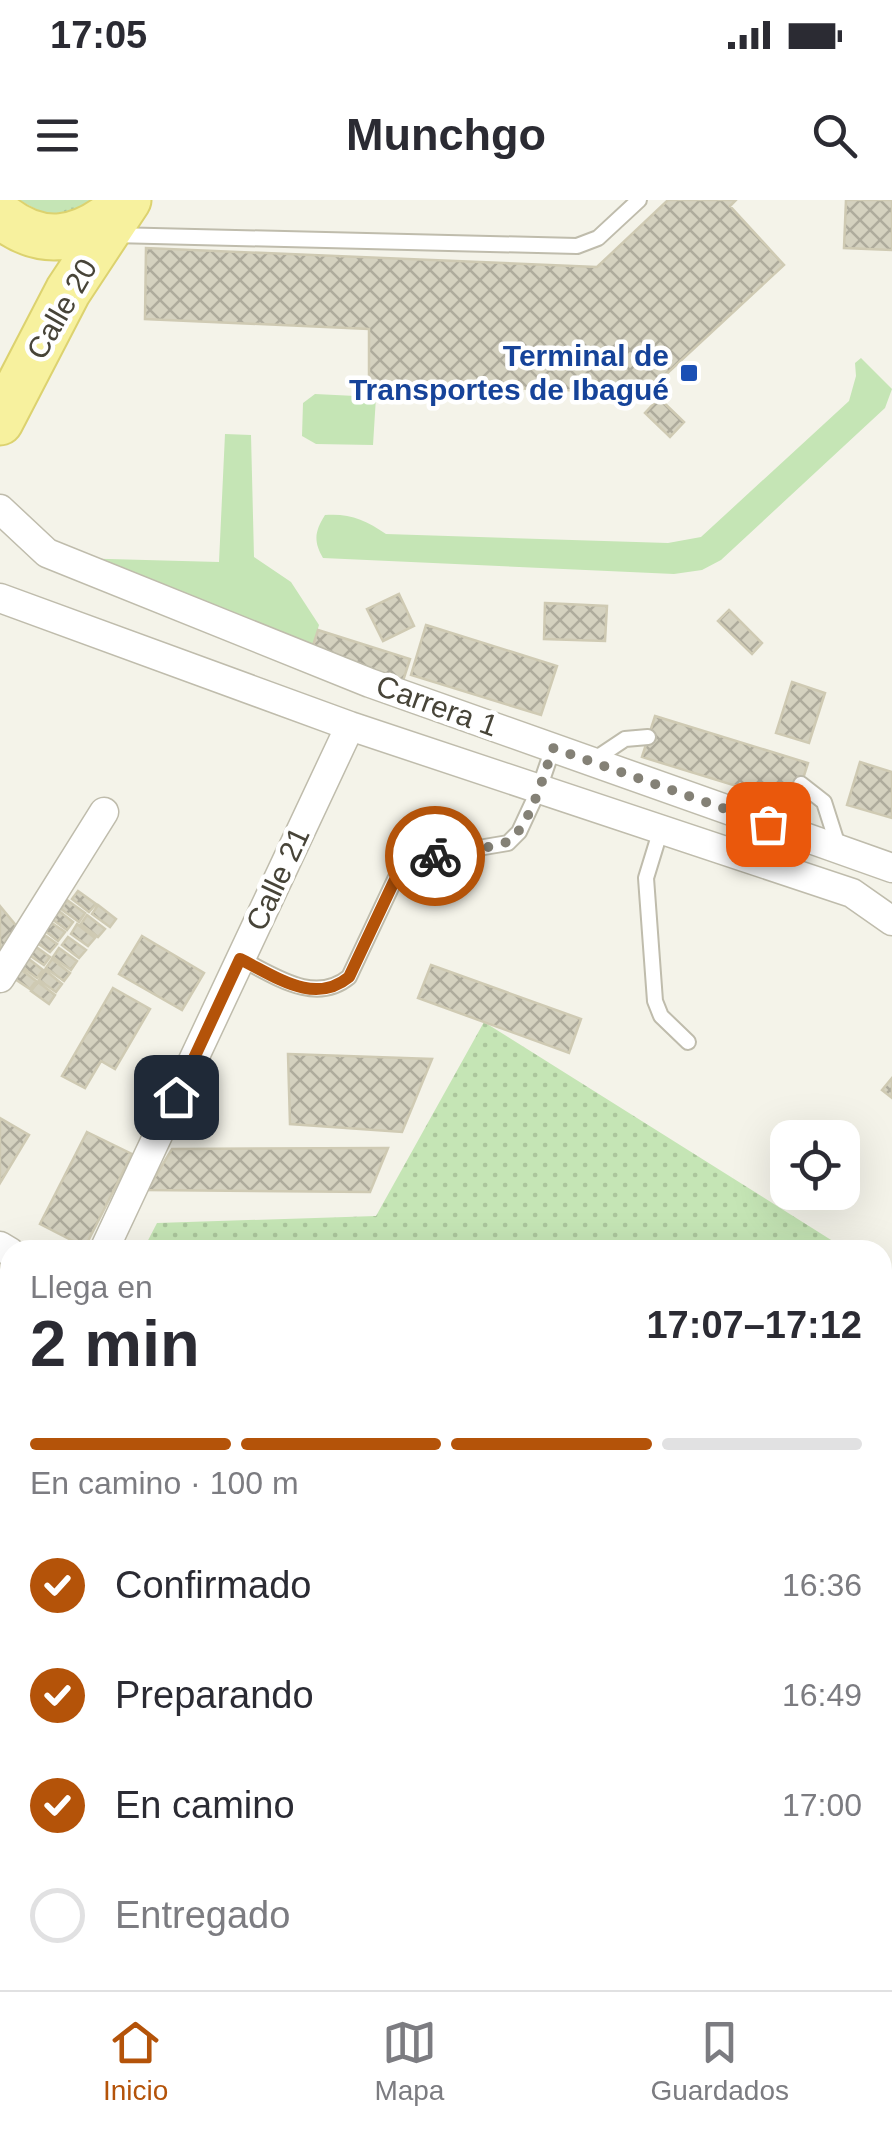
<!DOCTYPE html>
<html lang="es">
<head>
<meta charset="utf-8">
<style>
  body { margin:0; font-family:Helvetica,sans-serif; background:#f2f2f3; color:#2b2b33; height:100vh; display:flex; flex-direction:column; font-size:38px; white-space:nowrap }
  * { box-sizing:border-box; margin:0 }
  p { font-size:32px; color:#7c7c81 }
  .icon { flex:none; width:55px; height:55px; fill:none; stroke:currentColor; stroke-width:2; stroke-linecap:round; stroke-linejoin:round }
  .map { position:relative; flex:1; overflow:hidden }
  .drawer { position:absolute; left:0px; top:1040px; width:892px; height:750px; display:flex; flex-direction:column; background:#fff; border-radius:30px 30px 0 0; box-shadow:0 10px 40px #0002 }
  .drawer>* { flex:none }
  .tools { position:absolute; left:770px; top:920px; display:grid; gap:20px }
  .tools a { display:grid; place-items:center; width:90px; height:90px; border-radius:20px; background:#fff; box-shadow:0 10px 40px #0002; font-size:50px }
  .pin { position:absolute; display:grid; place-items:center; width:85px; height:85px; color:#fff; margin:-42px; border-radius:20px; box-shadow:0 5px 15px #0006 }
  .courier { position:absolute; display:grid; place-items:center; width:100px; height:100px; margin:-50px; border:8px solid #b45309; border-radius:50%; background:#fff; color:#222; box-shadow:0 2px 12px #0007 }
  .headline em { font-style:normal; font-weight:700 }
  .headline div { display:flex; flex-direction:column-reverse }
  .headline { display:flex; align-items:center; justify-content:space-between; height:170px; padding:0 30px }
  h1 { font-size:65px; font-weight:700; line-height:75px }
  .bar { display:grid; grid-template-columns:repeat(4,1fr); gap:15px 10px; align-content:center; height:120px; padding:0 30px }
  .bar i { height:12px; border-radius:8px; background:#e1e1e2 }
  .bar .current { background:#b45309 }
  .bar p { grid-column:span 4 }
  ol { padding:0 30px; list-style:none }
  li { display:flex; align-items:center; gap:30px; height:110px }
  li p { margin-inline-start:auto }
  li .icon { padding:10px; border-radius:50%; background:#b45309; color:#fff; stroke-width:4 }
  li:last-child { color:#7c7c81 }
  li i { width:55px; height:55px; border:5px solid #e1e1e2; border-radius:50% }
  .status { display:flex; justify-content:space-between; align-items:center; height:70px; padding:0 50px; background:#fff; direction:ltr }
  .status svg { height:28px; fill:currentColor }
  header { display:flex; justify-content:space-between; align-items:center; height:130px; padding:0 30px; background:#fff; font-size:45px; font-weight:700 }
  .tab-bar { display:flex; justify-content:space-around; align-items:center; height:140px; border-top:2px solid #e1e1e2; background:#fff; font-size:28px; color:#7c7c81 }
  .tab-bar a { display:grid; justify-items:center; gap:5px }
  .tab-bar .current { color:#b45309 }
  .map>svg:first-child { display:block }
  .grass { fill:url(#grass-dots) }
  .park { fill:url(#park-tufts) }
  .garden { fill:#c5e5b5 }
  .building { fill:url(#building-cross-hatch); stroke:#cfcab3; stroke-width:2.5 }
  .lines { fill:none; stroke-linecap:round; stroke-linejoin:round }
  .lane-casing { stroke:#bfbcac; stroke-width:18 }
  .street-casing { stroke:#bfbcac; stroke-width:31 }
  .primary-casing { stroke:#dcd26f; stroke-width:49 }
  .lane { stroke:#fff; stroke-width:14 }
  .street { stroke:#fff; stroke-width:28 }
  .primary { stroke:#f7f19e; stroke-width:45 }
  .done { stroke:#848176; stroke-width:10; stroke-dasharray:0 18 }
  .route { stroke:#b45309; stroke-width:12 }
  .transit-dot { fill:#1a4fb4; stroke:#fff; stroke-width:4 }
  .labels { text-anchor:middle; stroke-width:9; stroke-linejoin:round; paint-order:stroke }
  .street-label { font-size:30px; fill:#474438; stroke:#fff }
  .transit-label { font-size:30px; font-weight:bold; fill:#164399; stroke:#fff; text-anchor:end }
</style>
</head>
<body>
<div class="status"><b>17:05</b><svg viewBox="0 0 49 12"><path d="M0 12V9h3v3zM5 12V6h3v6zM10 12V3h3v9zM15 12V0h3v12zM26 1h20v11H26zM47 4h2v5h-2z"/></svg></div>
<header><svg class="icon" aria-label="menu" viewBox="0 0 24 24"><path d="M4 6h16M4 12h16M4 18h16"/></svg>Munchgo<svg class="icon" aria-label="search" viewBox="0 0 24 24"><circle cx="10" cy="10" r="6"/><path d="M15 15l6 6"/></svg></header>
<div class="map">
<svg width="892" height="1790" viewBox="0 0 892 1790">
  <defs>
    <pattern id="grass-dots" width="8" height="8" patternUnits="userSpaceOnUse" patternTransform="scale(2.5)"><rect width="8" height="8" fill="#c5e5b5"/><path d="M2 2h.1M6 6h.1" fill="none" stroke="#abc69c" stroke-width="1.8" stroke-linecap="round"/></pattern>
    <pattern id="park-tufts" width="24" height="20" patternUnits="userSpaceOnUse" patternTransform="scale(2.5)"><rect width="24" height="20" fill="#c5e5b5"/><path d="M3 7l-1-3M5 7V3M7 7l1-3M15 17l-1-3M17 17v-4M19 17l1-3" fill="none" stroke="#abc69c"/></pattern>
    <pattern id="building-cross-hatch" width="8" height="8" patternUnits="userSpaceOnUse" patternTransform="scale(2.5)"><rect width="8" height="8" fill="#d4d1bf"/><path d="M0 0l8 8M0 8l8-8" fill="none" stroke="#aeab9c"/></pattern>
  </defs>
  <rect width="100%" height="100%" fill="#f4f3e9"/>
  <!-- grass -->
  <path class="grass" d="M484 822 847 1050H143L157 1023 376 1016Z
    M882 1073 892 1079V1385L882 1384Z
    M10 1313V1523L0 1527V1341Z"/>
  <!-- park -->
  <path class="park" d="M20 0H103C65 18 59 24 20 0Z"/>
  <!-- garden -->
  <path class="garden" d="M861 158 892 189 885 208 721 360 702 370 674 374 323 358C313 341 315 331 325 315 349 313 366 320 386 334L668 343 701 337 849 201 856 176 855 163Z
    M315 194 376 197 373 245 316 244 302 236 303 203Z
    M225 234 251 235 254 357 291 382 319 425 311 452 72 358 219 362Z"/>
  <!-- building -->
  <path class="building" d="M668 0H736L730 6 784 65 646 193 369 183V129L145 119 146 48 597 67Z
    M846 0H892V50L844 48Z
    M659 198 684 222 670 237 645 213Z
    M399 394 414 426 383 441 367 409Z
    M545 403 607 406 605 441 544 439Z
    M729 410 762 443 752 454 718 421Z
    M426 425 557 466 541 515 411 475Z
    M318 430 410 459 403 481 311 452Z
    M792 482 825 493 809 543 776 533Z
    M655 516 808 563 795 604 642 557Z
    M860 562 892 572V618L847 605Z
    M78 691 96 704 89 712 72 699Z
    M67 700 85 713 79 722 61 709Z
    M98 705 116 719 110 727 92 714Z
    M0 706 23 734 6 752 0 747Z
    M55 708 73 722 67 730 49 717Z
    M87 715 105 729 98 737 81 724Z
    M46 719 65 732 58 741 41 728Z
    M77 724 95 738 88 746 71 734Z
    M39 731 57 744 50 752 33 740Z
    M142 736 204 773 182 810 119 774Z
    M68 737 86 750 79 758 62 745Z
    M32 744 50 757 44 765 26 753Z
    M59 748 77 761 71 770 53 757Z
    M25 756 43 770 37 778 19 765Z
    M52 759 70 773 64 781 46 768Z
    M431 765 581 819 569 853 418 798Z
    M18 767 36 781 30 789 12 777Z
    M45 770 62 784 56 792 39 780Z
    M38 782 55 795 49 804 31 791Z
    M113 788 150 809 115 869 101 861 85 888 62 876Z
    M288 854 432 859 402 932 290 924Z
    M892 878V898L882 890Z
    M0 918 29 935 0 983Z
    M87 932 132 954 85 1047 40 1024Z
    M388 948 370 992 147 990 172 949Z
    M0 1060 10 1066V1076L0 1093Z
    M0 1147 10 1152V1192L0 1187Z
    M882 1547H892V1598H882Z
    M882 1620H892V1679H882Z
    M882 1701H892V1755H882Z
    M38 1780H143L129 1790H22Z"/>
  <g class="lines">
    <defs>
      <path id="lane" d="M113 35 577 46 598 38 639 0
        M592 561 625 539 648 537
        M801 584 824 602 839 649
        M661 629 646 678 655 801 661 816 688 842
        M241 759C275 776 315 805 349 777L398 673 416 662 437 655 508 643 519 632 539 589 553 548
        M403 1790 413 1780"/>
      <path id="street" d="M0 309 47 353 370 483 892 668
        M0 398 350 526 852 693 892 721
        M0 778 104 612
        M0 1046 10 1052
        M104 1050 350 526
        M685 1780 700 1790
        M311 1790 325 1780"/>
      <path id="primary" d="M0 15C41 49 81 41 119 8
        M0 222 68 91 128 0"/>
    </defs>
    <!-- lane casing -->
    <use href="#lane" class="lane-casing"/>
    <!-- street casing -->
    <use href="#street" class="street-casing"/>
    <!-- primary casing -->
    <use href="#primary" class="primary-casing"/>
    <!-- lane -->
    <use href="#lane" class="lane"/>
    <!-- street -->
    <use href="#street" class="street"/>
    <!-- primary -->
    <use href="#primary" class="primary"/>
  </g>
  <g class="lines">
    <!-- done -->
    <path class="done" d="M435 656C457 651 482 650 504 643 528 635 545 571 553 548L768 624"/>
    <!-- route -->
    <path class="route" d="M176 897 240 759C275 776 314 806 349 777L398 673 416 662 435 656"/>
  </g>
  <!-- markers -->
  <rect class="transit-dot" x="679" y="163" width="20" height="20" rx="5"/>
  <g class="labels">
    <!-- street labels -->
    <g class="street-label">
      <text transform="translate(62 109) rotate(-60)" y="10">Calle 20</text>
      <text transform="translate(437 506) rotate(20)" y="10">Carrera 1</text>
      <text transform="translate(278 679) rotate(-65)" y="10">Calle 21</text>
    </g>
    <!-- transit labels -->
    <g class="transit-label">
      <text x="669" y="166">Terminal de<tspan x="669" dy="34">Transportes de Ibagué</tspan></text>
    </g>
  </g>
</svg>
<div class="tools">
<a><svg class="icon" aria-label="locate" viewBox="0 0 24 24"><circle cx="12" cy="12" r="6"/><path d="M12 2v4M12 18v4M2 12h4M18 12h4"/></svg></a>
</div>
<div class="pin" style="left:768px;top:624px;background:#ea580c"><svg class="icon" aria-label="bag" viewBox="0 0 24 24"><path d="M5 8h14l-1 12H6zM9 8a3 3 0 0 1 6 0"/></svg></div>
<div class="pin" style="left:176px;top:897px;background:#1f2937"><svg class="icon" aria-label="home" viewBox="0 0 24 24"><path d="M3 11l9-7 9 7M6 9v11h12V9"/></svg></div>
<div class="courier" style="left:435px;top:656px"><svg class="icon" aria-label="bike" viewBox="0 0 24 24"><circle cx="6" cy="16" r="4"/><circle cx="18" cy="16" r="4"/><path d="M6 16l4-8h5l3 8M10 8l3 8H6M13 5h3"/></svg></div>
<section class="drawer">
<div class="headline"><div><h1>2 min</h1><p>Llega en</p></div><em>17:07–17:12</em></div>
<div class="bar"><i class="current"></i><i class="current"></i><i class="current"></i><i></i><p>En camino · 100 m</p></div>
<ol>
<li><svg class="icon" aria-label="check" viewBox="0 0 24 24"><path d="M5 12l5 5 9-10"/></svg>Confirmado<p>16:36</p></li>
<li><svg class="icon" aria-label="check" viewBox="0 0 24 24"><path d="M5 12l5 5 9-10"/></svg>Preparando<p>16:49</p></li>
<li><svg class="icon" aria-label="check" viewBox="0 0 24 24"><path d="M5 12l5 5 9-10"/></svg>En camino<p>17:00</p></li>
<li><i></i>Entregado</li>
</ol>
</section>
</div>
<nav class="tab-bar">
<a class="current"><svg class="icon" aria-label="home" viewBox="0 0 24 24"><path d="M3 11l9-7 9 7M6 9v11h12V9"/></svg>Inicio</a>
<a><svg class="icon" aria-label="map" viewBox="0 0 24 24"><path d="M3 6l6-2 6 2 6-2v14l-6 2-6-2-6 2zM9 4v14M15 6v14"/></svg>Mapa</a>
<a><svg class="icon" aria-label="saved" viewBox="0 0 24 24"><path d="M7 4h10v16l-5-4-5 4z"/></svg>Guardados</a>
</nav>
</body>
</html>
